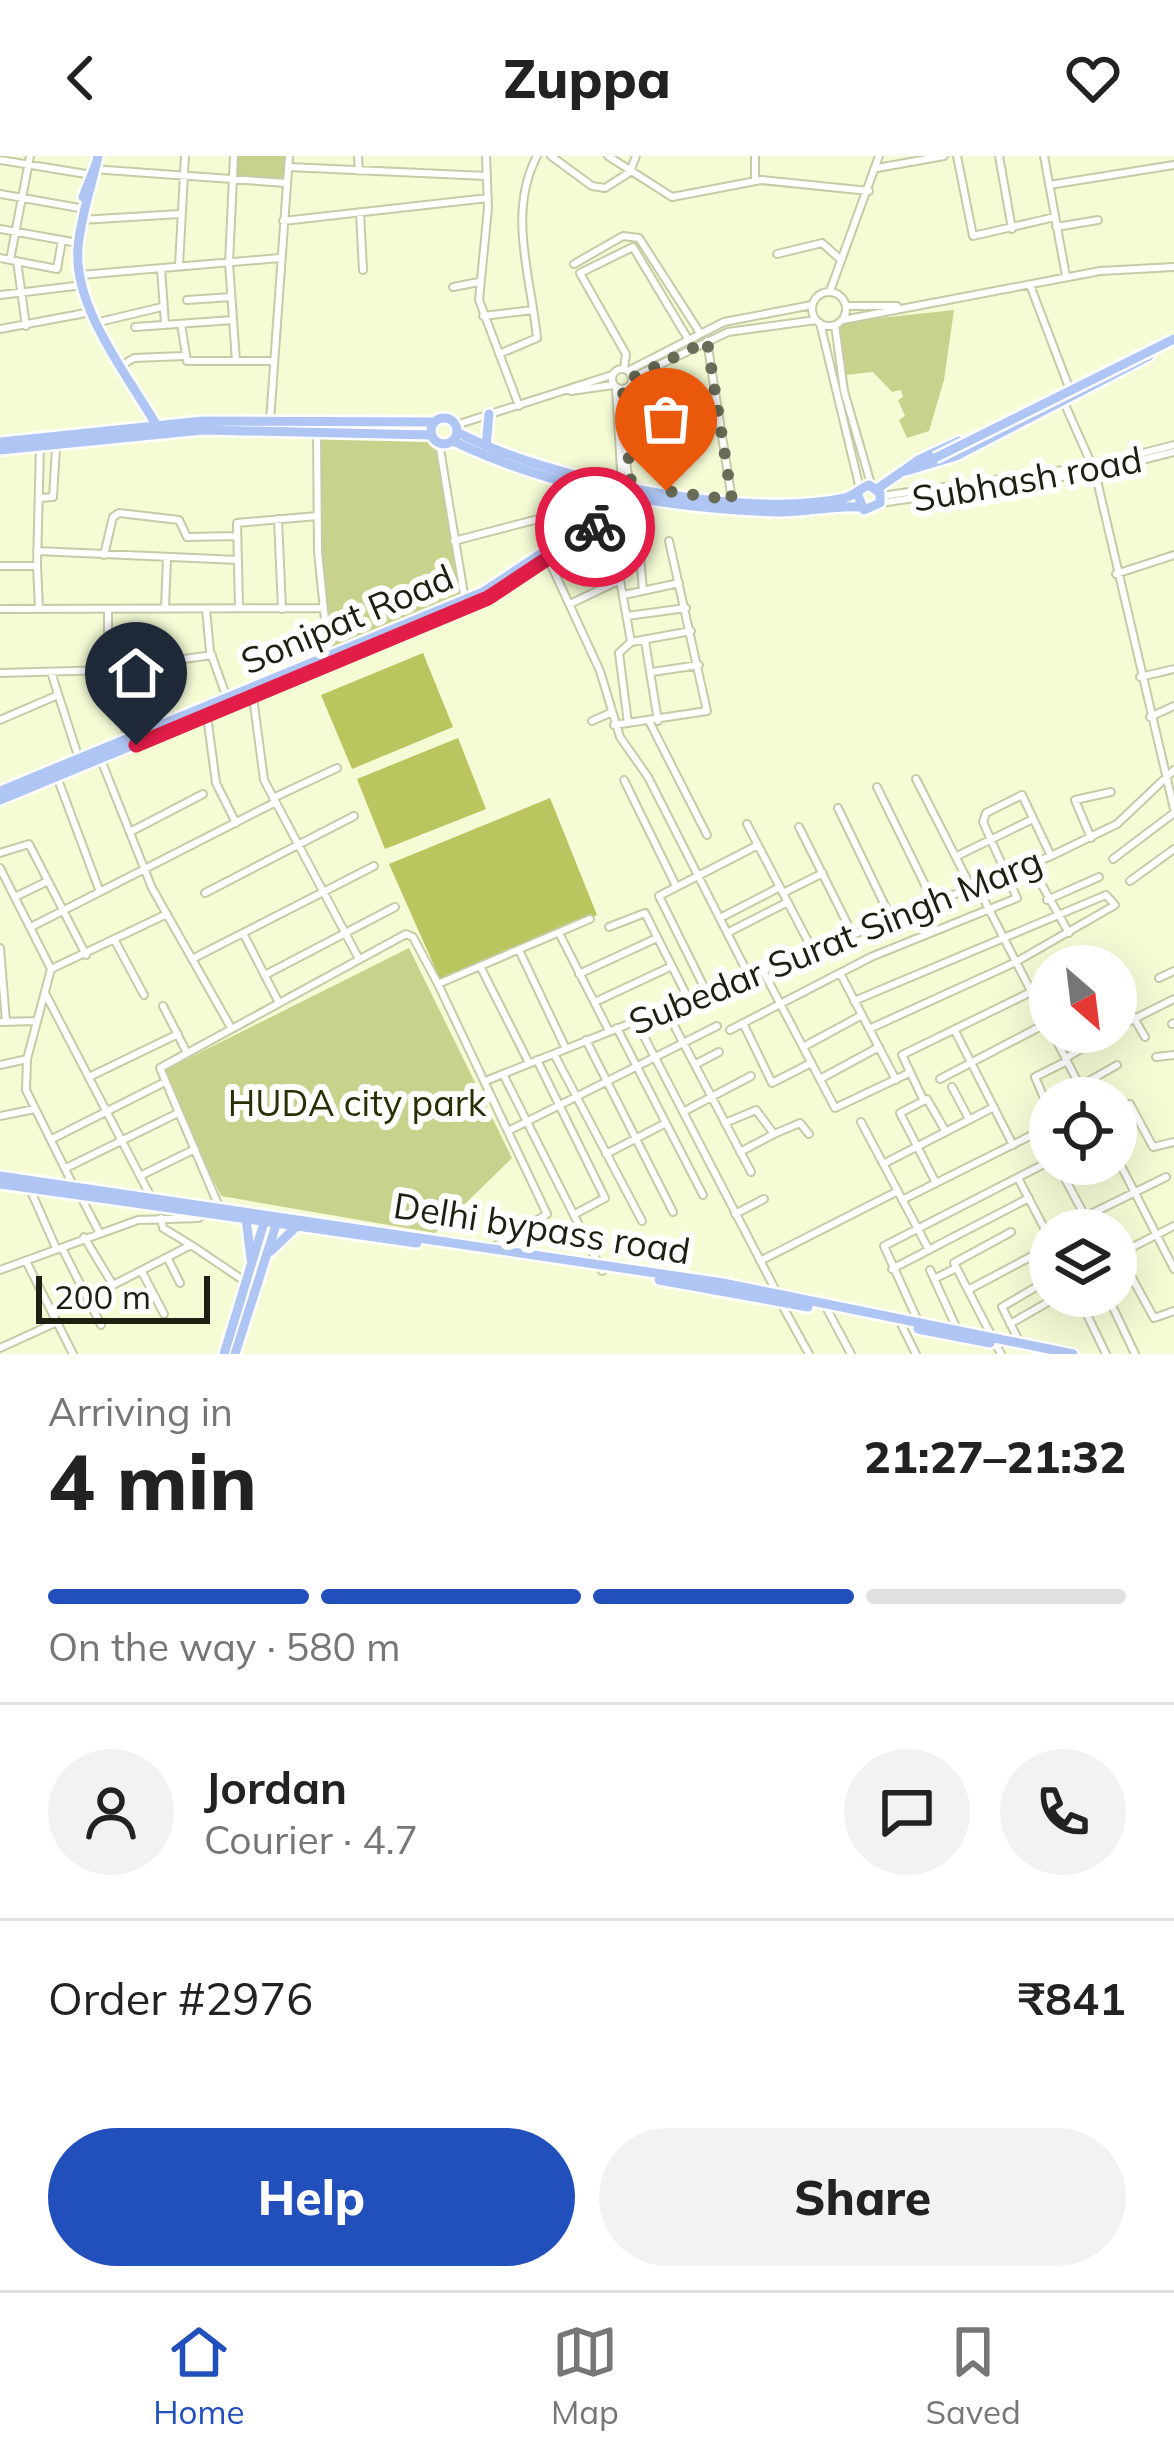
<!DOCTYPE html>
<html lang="en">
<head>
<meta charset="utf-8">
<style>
  body { margin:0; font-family:Mulish,sans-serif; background:#f2f2f2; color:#222; height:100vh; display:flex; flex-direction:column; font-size:45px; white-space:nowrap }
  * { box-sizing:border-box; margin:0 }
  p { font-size:39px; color:#767676 }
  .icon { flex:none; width:66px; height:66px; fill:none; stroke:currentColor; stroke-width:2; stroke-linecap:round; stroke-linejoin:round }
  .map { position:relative; height:1198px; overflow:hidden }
  .side { display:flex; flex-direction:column; background:#fff; flex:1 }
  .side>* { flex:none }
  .needle { width:78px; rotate:152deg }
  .fabs { position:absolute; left:1029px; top:789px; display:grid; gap:24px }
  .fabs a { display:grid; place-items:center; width:108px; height:108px; border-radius:50%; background:#fff; box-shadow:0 12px 48px #0002; font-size:60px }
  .scale { position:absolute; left:36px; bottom:30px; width:174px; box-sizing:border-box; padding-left:12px; border:6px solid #1d1f11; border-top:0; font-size:33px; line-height:42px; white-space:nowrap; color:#1d1f11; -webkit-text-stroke:9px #fff; paint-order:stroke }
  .pin { position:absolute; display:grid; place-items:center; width:102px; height:102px; color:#fff; margin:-123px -51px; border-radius:50% 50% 50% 0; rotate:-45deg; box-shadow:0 0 12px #0007 }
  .pin .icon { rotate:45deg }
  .courier { position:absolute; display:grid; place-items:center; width:120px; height:120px; margin:-60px; border:9px solid #e11d48; border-radius:50%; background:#fff; color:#222; box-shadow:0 3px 15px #0007 }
  .head em { font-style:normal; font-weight:800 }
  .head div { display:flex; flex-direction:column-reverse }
  .head { display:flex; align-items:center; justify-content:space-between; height:204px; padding:0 48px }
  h1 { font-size:78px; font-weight:800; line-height:90px }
  .bar { display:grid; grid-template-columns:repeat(4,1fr); gap:18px 12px; align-content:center; height:144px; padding:0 48px }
  .bar i { height:15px; border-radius:9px; background:#e0e0e0 }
  .bar .active { background:#214fbc }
  .bar p { grid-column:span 4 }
  .line { display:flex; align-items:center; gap:30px; padding:0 48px; border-top:3px solid #e0e0e0 }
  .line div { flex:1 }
  .round { display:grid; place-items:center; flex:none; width:126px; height:126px; border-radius:63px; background:#f2f2f2 }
  .button { display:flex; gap:24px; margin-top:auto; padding:24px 48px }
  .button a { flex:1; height:138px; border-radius:72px; background:#214fbc; color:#fff; font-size:48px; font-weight:800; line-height:138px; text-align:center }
  .button a+a { background:#f2f2f2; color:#222 }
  header { display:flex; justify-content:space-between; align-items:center; height:156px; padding:0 48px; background:#fff; font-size:54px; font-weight:800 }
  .tab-bar { display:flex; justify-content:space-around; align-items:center; height:168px; border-top:3px solid #e0e0e0; background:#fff; font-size:33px; color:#767676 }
  .tab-bar a { display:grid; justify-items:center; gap:6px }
  .tab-bar .active { color:#214fbc }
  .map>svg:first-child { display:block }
  .green { fill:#c9d28c }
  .water { fill:#bac55f }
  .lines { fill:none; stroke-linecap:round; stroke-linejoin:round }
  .minor-casing { stroke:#c6cba7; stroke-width:10 }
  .major-casing { stroke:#fff; stroke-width:14 }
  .minor { stroke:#fff; stroke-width:6 }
  .major { stroke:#afc6f4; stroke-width:9 }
  .major-bridge-casing { stroke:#fff; stroke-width:14; stroke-linecap:butt }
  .major-bridge { stroke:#afc6f4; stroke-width:9 }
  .done { stroke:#696c56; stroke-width:12; stroke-dasharray:0 21.6 }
  .route { stroke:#e11d48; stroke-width:15 }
  .labels { text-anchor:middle; stroke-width:12; stroke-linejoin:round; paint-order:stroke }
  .street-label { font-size:36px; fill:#1d1f11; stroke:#fff }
  .park-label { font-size:36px; fill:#2a2e02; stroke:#fff }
</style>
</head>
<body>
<header><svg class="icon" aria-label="back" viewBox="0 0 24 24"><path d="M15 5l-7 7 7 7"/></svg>Zuppa<svg class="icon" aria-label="heart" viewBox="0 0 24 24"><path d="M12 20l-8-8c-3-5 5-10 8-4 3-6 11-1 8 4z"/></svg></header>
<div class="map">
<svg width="1174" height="1198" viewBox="0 0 1174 1198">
  <rect width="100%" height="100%" fill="#f5fbd5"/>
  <!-- green -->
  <path class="green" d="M234 0H287L285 26 233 24Z
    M954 154 944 224 929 275 907 282 899 264 905 260 898 244 903 241 901 234 892 236 873 216 845 219 836 174 843 166Z
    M318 274 431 279 437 287 466 445 329 501 322 452Z
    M409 792 512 1002 435 1077 221 1040 161 916Z"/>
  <!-- water -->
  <path class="water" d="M423 497 453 571 352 613 321 539Z
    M458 582 486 653 385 693 357 623Z
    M550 642 597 759 440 823 389 708Z"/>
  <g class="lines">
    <defs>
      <path id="minor" d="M234 0 229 107 236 205
        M358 0 359 15
        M486 0 488 52 479 144 519 250
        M551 0 592 30 605 32 630 16 636 0
        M608 0 672 41 761 24 869 35
        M755 0V25
        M957 0 973 80 1055 61
        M999 0 1012 73
        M1044 0 1066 120
        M0 4 92 19
        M288 11 487 20
        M877 12 944 0
        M92 13 286 27
        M1049 29 1174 9
        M0 38 85 53
        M360 56 363 114
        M81 64 180 58
        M283 65 488 42
        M1056 71 1098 64
        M0 73 78 87
        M777 98 822 87 840 103
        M0 102 57 113 62 84
        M10 104 30 0
        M17 105 26 170
        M574 108 623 80 639 82 700 177
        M179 110 185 0
        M161 112 165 168
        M580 117 633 91 688 183
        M80 119 280 102
        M581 119 626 198 624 213
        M1030 129 1070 234
        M453 131 479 126
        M830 135 879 0
        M812 153a17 17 0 1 1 34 0a17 17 0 1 1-34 0Z
        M0 139 83 129
        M187 144 231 141
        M847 150H897
        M483 160 533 154
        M843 164 1100 115 1174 111
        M99 166 162 151
        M820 167 860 333
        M181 168 187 205H273
        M835 169 844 235 871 328
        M135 171 233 164
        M0 173 91 156
        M707 185 732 344
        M499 198 537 182C531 121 507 57 537 0
        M122 209 134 202 183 200
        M612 223a10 10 0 1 1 20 0a10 10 0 1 1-20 0Z
        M628 215 724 166 812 149
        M632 222 728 176 816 164
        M616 233 622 330
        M623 234 627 315 633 331
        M571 235 613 229
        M1062 242 1095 316 1174 653
        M270 265 289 0
        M456 269 612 219
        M317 277 318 396 329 503
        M439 287 465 444
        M881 340 1093 310 1174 289
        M40 342 53 341 56 292
        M880 347 1095 316 1174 296
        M278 363 282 453
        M596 370 620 424 631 486 691 475
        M454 385 569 355
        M37 395 238 404
        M104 399 113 361 119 357 179 364 187 381 237 380
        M547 400 600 515 620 581 648 621 748 818
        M640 400 643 435
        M0 410H37L40 289
        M37 410 39 453
        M1116 418 1174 399
        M624 439 679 427
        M570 448 620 424
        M239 451 237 367 317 360
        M165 452 167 402
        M0 453 322 452
        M108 453V529L129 583
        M206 453 210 495 227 542
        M627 460 686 452
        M645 485 658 565
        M51 516 79 603
        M652 516 699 509
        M0 517 107 514 212 499
        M1140 521 1174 513
        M253 541 264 624 359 803
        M207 560 216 627 236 667
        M1150 561 1174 550
        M0 564 58 539
        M592 565 610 557
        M649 565 707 679
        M628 567 619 497 631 486
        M614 569 707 555 669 385
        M101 604 152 732 230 870
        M57 621 100 736
        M916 623 971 731
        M624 624 676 730
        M877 631 933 745
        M273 642 337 612
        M838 652 891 762
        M747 668 812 793
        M799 671 852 777
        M130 676 203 638
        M1091 682 1075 644 1111 636
        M0 697 29 688 86 799
        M957 700 1033 663
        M1113 703 1174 657
        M1030 708 1069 777
        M0 712 51 813 27 903 26 934 73 1029
        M1130 725 1174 693
        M976 728 1050 872
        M205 737 354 660
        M783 737 823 717
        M15 741 48 725
        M1047 744 1099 721
        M720 762 780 731
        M31 771 274 647
        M609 771 645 757 688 842
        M243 777 278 845
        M559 777 609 875
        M727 777 788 746
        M115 785 144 839
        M0 792 6 866
        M519 794 566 893
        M192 803 374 710
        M480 810 529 907
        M51 813 167 758
        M762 813 835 952 909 917
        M840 817 896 924
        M579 818 657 782
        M265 819 395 751
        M1159 822 1174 815
        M438 828 547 1058 492 1092
        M1116 831 1145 881
        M706 835 659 740 758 689
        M45 837 152 1043
        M854 845 1106 739 1115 749 1016 806 869 873
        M595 846 672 810
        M163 850 186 895
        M665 852 751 1016
        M636 865 776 1135
        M0 866 37 865
        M743 867 772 927 811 907
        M1172 868 1174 867
        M617 872 703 1039
        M1116 872 1174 843
        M730 874 871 801 1017 742 983 666 986 657 1022 639 1051 700
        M955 875 1013 989
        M1052 876 1086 942
        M586 884 673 1056
        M803 891 862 859
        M554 898 642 1065
        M1156 901 1174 899
        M1066 902 1109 876
        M537 904 605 1042 575 1058
        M696 908 719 896
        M0 909 27 903
        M503 918 602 1115
        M89 921 178 878
        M820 923 879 891
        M940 923 1049 866
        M488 924 1051 700 1117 668 1174 614
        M1080 930 1117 909
        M952 931 969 963
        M923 943 902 899 1031 836
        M1116 951 1130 948 1153 991 1174 986
        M683 956 751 920
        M1050 956 1035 921 1067 905
        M0 960 35 953
        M861 966 929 1094
        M725 967 756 954 774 978 740 996
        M508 975 717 870
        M774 978 800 967 809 978
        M52 983 161 928
        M606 998 666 967
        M1116 1000 1174 1113
        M883 1008 994 951
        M1057 1008 1085 1060
        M66 1012 178 957
        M140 1020 195 993
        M1018 1022 1050 1083
        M936 1027 900 957 927 943 946 976
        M30 1033 56 1092
        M81 1041 99 1076
        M902 1044 1032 979
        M220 1053 160 912 406 778 413 781 438 828 590 763
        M735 1058 764 1043
        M161 1062 163 1072 191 1089
        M1174 1070 1119 1098 1154 1162 1174 1155
        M1058 1074 1166 1021
        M84 1081 113 1129 191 1089 246 1126
        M62 1092 101 1169
        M168 1103 180 1127
        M26 1105 73 1198
        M760 1105 898 1035
        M892 1113 1029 1042
        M0 1114 138 1064 199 1062 206 1055
        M930 1114 958 1175
        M142 1116 164 1158
        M934 1123 956 1112
        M968 1134 1032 1100
        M1078 1140 1106 1198
        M1108 1141 1135 1198
        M782 1149 809 1198
        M828 1155 851 1198
        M918 1165 884 1090 1050 1005
        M1010 1168 1050 1145
        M902 1170 916 1198
        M1019 1185 1002 1151 1043 1127
        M0 1192 57 1166
        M1001 1198 954 1107 1011 1076"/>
      <path id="major" d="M98 0C92 29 80 62 78 92 73 153 130 222 158 272
        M83 41 96 8
        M431 275a13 13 0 1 1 26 0a13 13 0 1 1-26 0Z
        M457 276C548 324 744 364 845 342 855 339 859 333 869 329L880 337V347L864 354 857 337
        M453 285C553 333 665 352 776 356 804 357 832 349 860 351
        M0 286 203 265 433 266
        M486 291 489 258
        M0 294 203 274 431 279
        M906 315 956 300 1149 200
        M877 333 920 303 959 285
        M0 635 483 436 601 358 616 346 622 330
        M0 644 488 443 621 352 633 331
        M0 1020 723 1127 1073 1198
        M0 1028 417 1087
        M246 1062 251 1103
        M271 1095 297 1070
        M659 1124 808 1151
        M918 1173 990 1187
        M224 1198 266 1060
        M235 1198 277 1066"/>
    </defs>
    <!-- minor casing -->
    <use href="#minor" class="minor-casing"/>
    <!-- major casing -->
    <use href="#major" class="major-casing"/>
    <!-- minor -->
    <use href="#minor" class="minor"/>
    <!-- major -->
    <use href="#major" class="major"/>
    <defs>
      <path id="major-bridge" d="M935 302 1174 183"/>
    </defs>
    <!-- major-bridge casing -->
    <use href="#major-bridge" class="major-bridge-casing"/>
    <!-- major-bridge -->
    <use href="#major-bridge" class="major-bridge"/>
  </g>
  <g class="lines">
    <!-- done -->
    <path class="done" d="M595 371 632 340 623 234 632 222 707 185 732 344 666 335"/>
    <!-- route -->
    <path class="route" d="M136 589 488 442 595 371"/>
  </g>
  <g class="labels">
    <!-- street labels -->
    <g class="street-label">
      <text transform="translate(1027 323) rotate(-10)" y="13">Subhash road</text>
      <text transform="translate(347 463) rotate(-23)" y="13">Sonipat Road</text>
      <text transform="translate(835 785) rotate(-22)" y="13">Subedar Surat Singh Marg</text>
      <text transform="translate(542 1072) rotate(9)" y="13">Delhi bypass road</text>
    </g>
    <!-- park labels -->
    <g class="park-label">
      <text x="357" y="960">HUDA city park</text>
    </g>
  </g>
</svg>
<div class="fabs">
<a><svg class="needle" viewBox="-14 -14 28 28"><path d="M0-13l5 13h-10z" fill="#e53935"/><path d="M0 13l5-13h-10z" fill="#767676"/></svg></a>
<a><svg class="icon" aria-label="locate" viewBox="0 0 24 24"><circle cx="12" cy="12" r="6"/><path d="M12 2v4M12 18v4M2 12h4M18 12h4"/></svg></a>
<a><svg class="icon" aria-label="layers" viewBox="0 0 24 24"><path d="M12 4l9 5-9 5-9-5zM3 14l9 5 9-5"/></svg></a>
</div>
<div class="scale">200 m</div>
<div class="pin" style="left:666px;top:335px;background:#ea580c"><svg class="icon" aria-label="bag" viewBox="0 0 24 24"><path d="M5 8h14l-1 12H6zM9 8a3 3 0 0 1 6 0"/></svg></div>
<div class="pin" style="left:136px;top:589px;background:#1f2937"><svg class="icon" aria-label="home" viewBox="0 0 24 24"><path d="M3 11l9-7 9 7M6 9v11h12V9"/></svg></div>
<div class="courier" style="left:595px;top:371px"><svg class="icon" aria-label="bike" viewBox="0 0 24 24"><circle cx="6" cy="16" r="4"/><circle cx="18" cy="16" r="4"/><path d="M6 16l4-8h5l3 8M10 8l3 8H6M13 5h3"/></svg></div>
</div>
<section class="side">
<div class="head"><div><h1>4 min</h1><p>Arriving in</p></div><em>21:27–21:32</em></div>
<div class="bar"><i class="active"></i><i class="active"></i><i class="active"></i><i></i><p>On the way · 580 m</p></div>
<div class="line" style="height:216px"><a class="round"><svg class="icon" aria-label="person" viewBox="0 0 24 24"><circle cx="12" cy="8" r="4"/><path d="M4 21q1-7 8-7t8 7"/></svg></a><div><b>Jordan</b><p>Courier · 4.7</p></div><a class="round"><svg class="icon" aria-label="chat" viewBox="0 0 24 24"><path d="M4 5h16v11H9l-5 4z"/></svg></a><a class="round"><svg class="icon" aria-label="phone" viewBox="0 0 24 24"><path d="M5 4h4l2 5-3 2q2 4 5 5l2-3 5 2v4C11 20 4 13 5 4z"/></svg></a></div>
<div class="line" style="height:156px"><div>Order #2976</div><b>₹841</b></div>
<div class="button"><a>Help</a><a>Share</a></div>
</section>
<nav class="tab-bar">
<a class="active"><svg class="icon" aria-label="home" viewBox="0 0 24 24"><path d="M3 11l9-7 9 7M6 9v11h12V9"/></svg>Home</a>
<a><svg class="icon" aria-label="map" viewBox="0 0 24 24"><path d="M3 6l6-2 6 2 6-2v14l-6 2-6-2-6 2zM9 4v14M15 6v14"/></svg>Map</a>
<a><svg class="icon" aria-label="saved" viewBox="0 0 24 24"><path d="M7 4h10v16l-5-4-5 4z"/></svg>Saved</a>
</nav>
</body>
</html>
